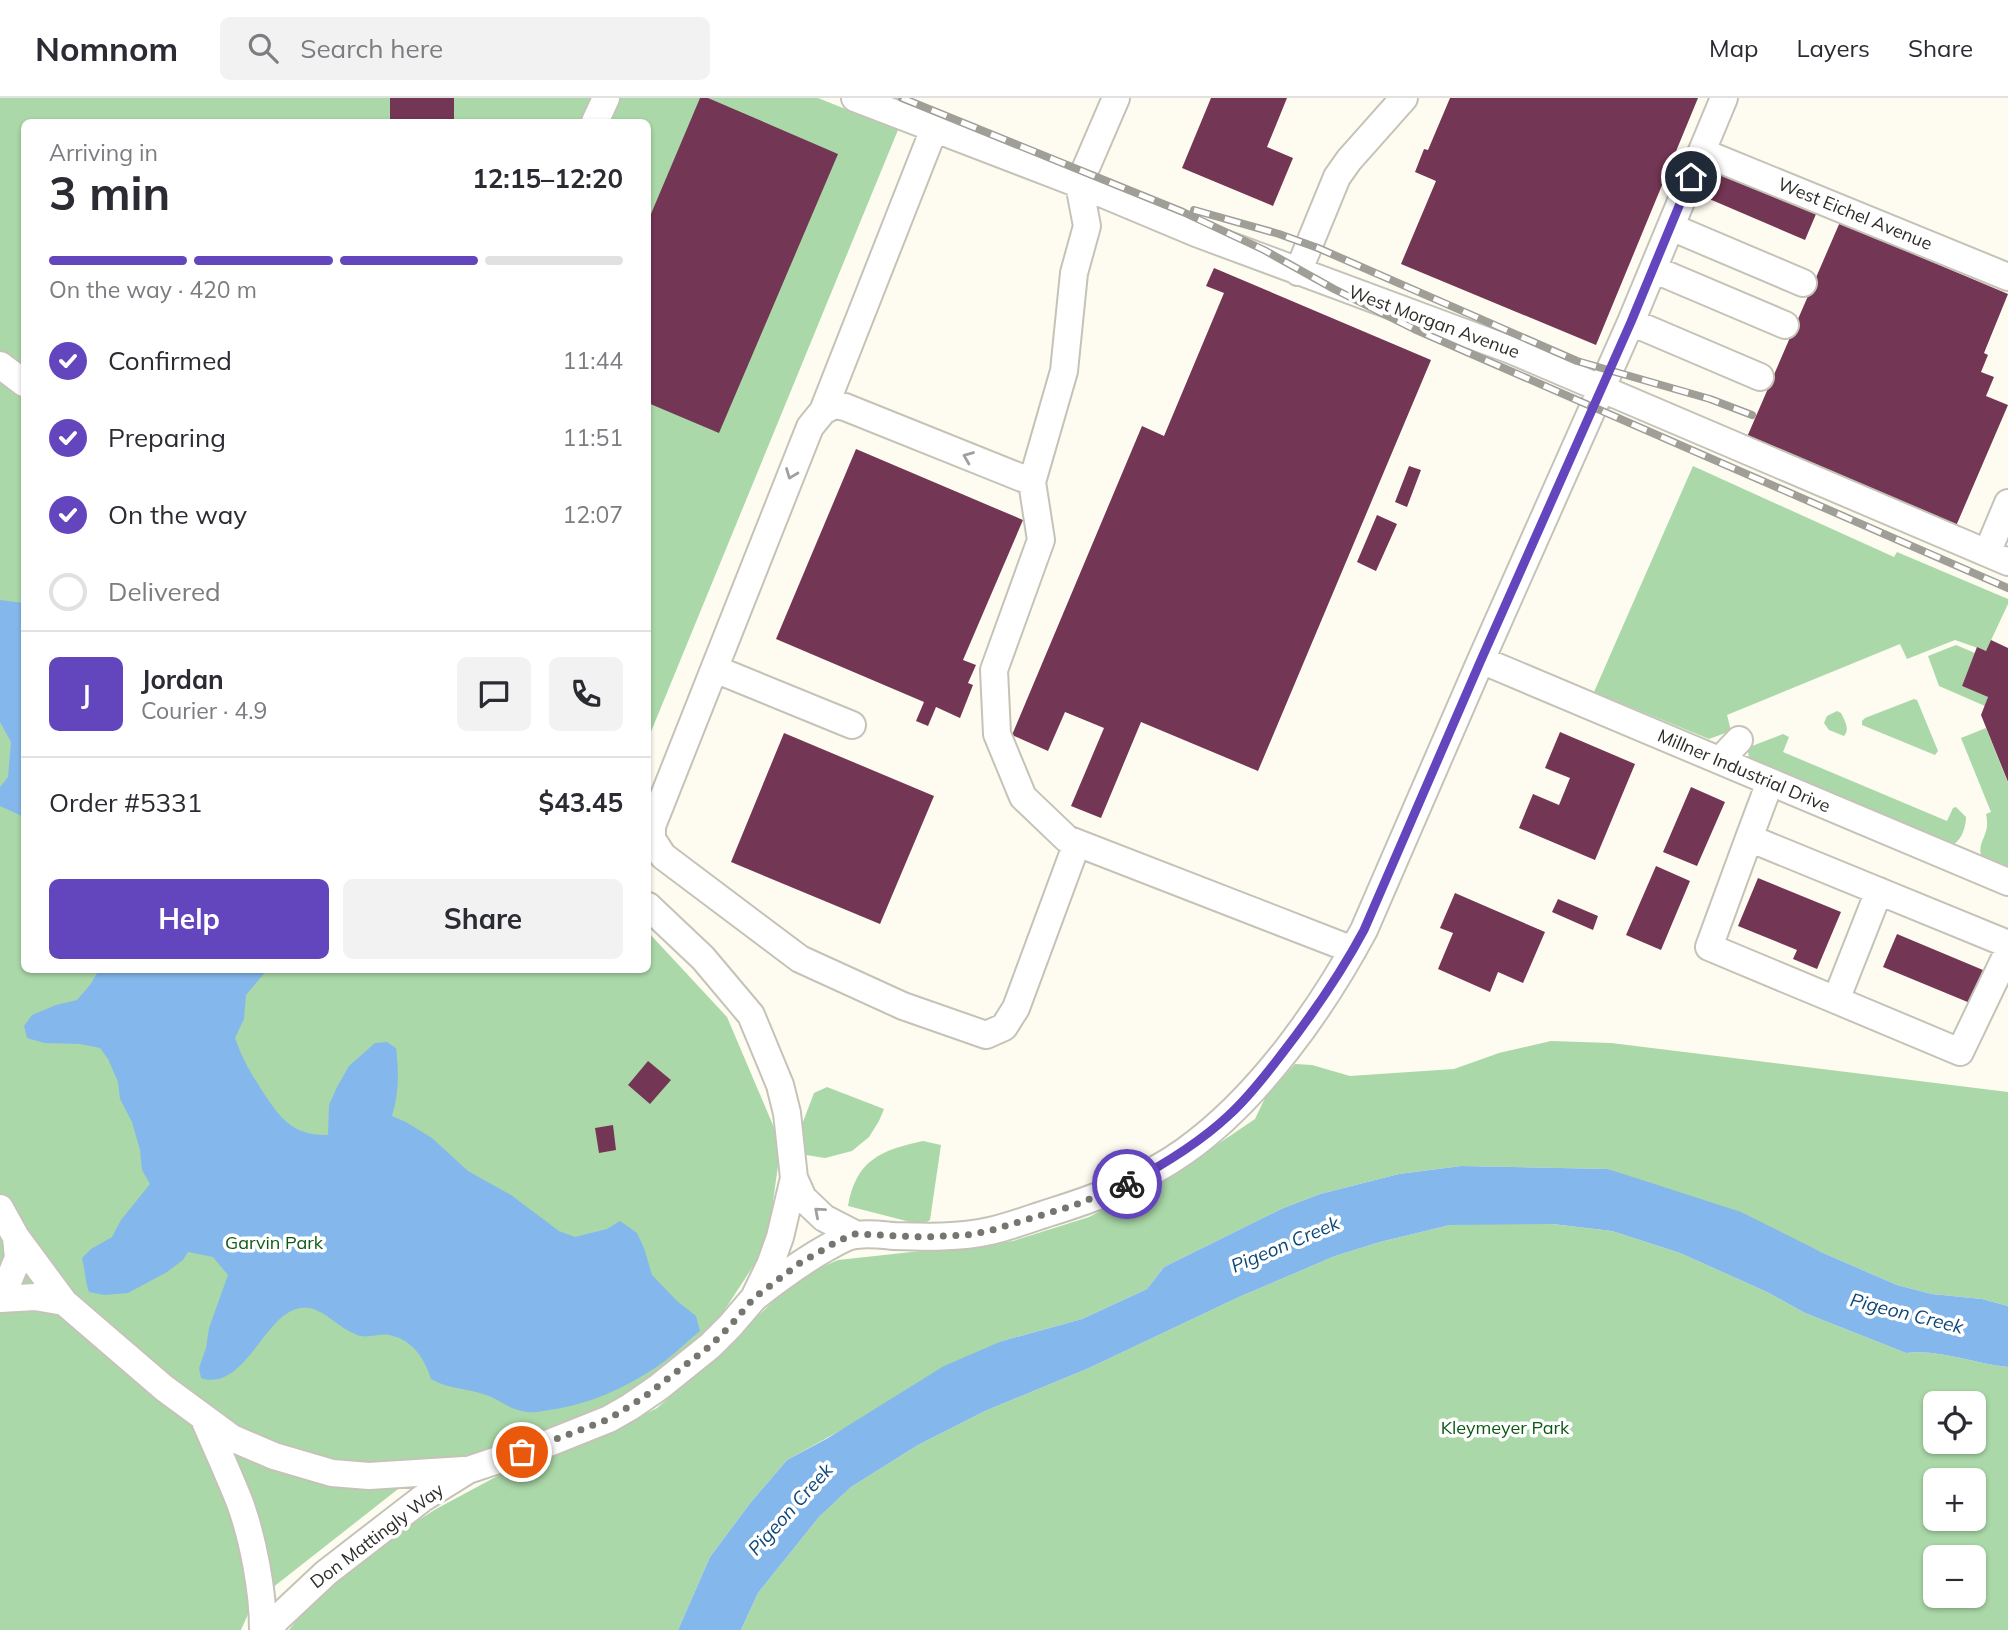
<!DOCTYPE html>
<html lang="en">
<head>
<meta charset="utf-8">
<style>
  body { margin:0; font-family:Mulish,sans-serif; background:#f2f2f3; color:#2b2b33; height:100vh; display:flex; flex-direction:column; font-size:26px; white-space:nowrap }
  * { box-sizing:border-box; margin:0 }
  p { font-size:23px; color:#7c7c81 }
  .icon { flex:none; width:38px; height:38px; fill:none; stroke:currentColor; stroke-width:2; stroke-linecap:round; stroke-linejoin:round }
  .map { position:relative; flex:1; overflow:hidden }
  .drawer { position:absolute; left:21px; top:21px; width:630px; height:854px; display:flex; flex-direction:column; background:#fff; border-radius:10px; box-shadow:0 2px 5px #0004 }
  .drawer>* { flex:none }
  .buttons { position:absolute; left:1923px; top:1293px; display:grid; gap:14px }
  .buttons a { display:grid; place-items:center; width:63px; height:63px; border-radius:10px; background:#fff; box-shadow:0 2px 5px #0004; font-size:35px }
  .pin { position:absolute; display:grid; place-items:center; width:60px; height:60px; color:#fff; margin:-30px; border:4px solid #fff; border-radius:50%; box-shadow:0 2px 7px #0007 }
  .courier { position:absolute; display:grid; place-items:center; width:70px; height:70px; margin:-35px; border:5px solid #6346be; border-radius:50%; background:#fff; color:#222; box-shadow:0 2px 9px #0007 }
  .headline em { font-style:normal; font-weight:700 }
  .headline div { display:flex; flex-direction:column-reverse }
  .headline { display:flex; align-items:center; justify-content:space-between; height:119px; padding:0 28px }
  h1 { font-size:46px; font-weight:700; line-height:52px }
  .bar { display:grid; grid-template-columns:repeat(4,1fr); gap:10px 7px; align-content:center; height:84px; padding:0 28px }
  .bar i { height:9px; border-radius:5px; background:#e1e1e2 }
  .bar .active { background:#6346be }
  .bar p { grid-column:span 4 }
  .line { display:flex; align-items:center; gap:18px; padding:0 28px; border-top:2px solid #e1e1e2 }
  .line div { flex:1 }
  .round { display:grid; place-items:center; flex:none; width:74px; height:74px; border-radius:10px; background:#f2f2f3 }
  ol { padding:0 28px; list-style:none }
  li { display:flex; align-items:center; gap:21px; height:77px }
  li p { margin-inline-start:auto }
  li .icon { padding:7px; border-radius:50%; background:#6346be; color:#fff; stroke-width:4 }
  li:last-child { color:#7c7c81 }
  li i { width:38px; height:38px; border:4px solid #e1e1e2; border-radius:50% }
  .button { display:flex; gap:14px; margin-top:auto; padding:14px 28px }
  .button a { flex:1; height:80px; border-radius:10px; background:#6346be; color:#fff; font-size:28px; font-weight:700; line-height:80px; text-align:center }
  .button a+a { background:#f2f2f3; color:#2b2b33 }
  header { display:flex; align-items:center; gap:42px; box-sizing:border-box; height:98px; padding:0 35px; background:#fff; border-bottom:2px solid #e1e1e2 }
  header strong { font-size:33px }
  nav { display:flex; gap:38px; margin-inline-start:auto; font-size:24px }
  .search { width:490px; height:63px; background:#f2f2f3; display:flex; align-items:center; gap:18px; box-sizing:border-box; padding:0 24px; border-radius:10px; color:#7c7c81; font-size:26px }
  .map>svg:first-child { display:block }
  .green { fill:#aad8a8; fill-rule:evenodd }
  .water { fill:#84b8ec }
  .building { fill:#733654 }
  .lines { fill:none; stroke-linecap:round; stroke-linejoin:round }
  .minor-casing { stroke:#c5c3b8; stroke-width:30 }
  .minor { stroke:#fff; stroke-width:26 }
  .rail-casing { stroke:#a09f97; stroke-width:8 }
  .rail { stroke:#fff; stroke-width:5; stroke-dasharray:16; stroke-linecap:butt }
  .oneway { stroke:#a1a09f }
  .done { stroke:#77756f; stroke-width:7; stroke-dasharray:0 12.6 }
  .route { stroke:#6346be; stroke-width:9 }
  .labels { text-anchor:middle; stroke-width:7; stroke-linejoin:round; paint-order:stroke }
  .street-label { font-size:18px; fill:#2e2d29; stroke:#fff }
  .park-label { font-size:18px; fill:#0c5914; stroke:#fff }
  .water-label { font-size:19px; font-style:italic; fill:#0e4878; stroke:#fff }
</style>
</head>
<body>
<header>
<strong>Nomnom</strong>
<div class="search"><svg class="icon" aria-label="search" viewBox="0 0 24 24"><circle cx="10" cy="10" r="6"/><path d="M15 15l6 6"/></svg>Search here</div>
<nav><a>Map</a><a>Layers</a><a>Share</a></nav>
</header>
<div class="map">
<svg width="2008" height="1532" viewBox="0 0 2008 1532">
  <rect width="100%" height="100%" fill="#fefcf1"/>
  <!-- green -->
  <path class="green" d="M0 0H818L898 32 648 641V24H24V872H648V834L727 919 781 1046 767 1147 703 1245 628 1299 540 1340 421 1373 253 1505 241 1532H0Z
    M1693 368 1894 459 1897 454 2008 501V506L1986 553 1955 542 1907 561 1900 546 1727 617 1731 633 1709 641 1594 594Z
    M1956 547 1975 555 1962 588 1988 599 1985 608 1939 588 1928 558Z
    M1914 601 1917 602 1938 653 1935 657 1862 627V623L1865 620Z
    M1837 613 1841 615C1845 623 1850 631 1844 638L1829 632 1824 625 1827 618Z
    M1986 630 2008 685V769L1981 757C1978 746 1986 739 1987 728 1987 724 1987 720 1986 716L1991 714 1961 640Z
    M1783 636 1789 639 1783 654 1947 723 1953 710 1956 709 1966 719C1966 728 1962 741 1954 746L1749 660 1748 653 1752 648Z
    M1551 943 1611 945 2008 994V1208L1982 1201 1932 1196 1897 1187 1821 1154 1608 1071 1461 1068 1399 1076 1320 1096 1281 1111 1164 1169 1147 1191 1082 1221 1002 1243 787 1362 751 1404 710 1459 678 1532H289L324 1487 365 1456 436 1411 503 1375 608 1335 657 1310 707 1266 779 1198 804 1177 838 1162 1013 1143 1089 1119 1175 1075 1255 1021 1265 1000 1295 966 1312 967 1350 978 1454 971 1499 955Z
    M827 989 884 1011 879 1023 869 1039 852 1053 825 1060 800 1056 798 1037 814 995Z
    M923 1043 941 1047 930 1122 922 1127 848 1108C856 1062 881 1052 923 1043Z
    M1479 1125 1552 1126 1612 1133 1680 1155 1767 1194 1805 1215 1906 1255C1941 1251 1973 1266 2008 1269V1532H741L758 1495 819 1419 851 1389 918 1347 985 1313 1089 1270 1239 1199 1335 1158 1380 1144 1450 1127ZM1936 1306H1974V1344H1936ZM1936 1382H1974V1421H1936ZM1936 1460H1974V1498H1936Z"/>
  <!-- water -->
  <path class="water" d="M0 502 24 505V719L0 708V689L8 679 11 644 0 624Z
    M99 872H267L246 897 244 921 235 940C243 962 250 974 263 994 280 1020 293 1038 328 1037L329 1007 337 989 349 968 375 945 387 944 396 950C399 973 399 996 392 1018L406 1024 432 1040 468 1073 511 1097 559 1133 575 1139 607 1131 620 1123 637 1135 644 1150 652 1177 677 1203 696 1218 700 1233C686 1244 673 1258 658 1268 625 1290 588 1307 549 1312 542 1313 534 1315 527 1314 507 1311 500 1301 483 1296 465 1290 448 1291 431 1281 425 1261 412 1241 389 1237 379 1235 367 1241 357 1237 331 1227 316 1197 286 1216 260 1233 239 1293 201 1280L199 1270 206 1250 209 1230 228 1177 213 1159 188 1154 183 1162 167 1174 128 1195 104 1197 89 1194C85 1183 85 1172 82 1160L91 1151 112 1139 121 1122 150 1086 142 1072 140 1052 132 1024 120 1001 118 984 108 961 100 950 80 946 44 945 27 940 24 928 32 917 56 907 77 902 90 887Z
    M1461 1068 1608 1071 1741 1114 1821 1154 1897 1187 1932 1196 1982 1201 2008 1208V1269C1973 1266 1941 1251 1906 1255L1805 1215 1767 1194 1680 1155 1612 1133 1552 1126 1450 1127 1380 1144 1335 1158 1239 1199 1089 1270 985 1313 918 1347 851 1389 819 1419 758 1495 741 1532H678L710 1459 751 1404 787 1362 828 1340 944 1268 1002 1243 1082 1221 1147 1191 1164 1169 1281 1111 1320 1096 1399 1076Z"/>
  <!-- building -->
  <path class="building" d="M390 0H454V24H390Z
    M700 0H708L838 56 719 335 648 305V123Z
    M1211 0H1287L1267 49 1293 60 1273 108 1182 70Z
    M1450 0H1698L1596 247 1401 166 1436 83 1415 74 1424 51 1428 52Z
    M1721 68 1819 109 1805 142 1707 100Z
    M1840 124 1870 126 1866 136 2008 196 1984 255 1988 257 1981 274 1994 279 1986 298 2008 307 1956 428 1747 339Z
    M1214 170 1431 262 1258 673 1141 624 1101 720 1071 708 1104 630 1065 614 1048 653 1012 637 1142 328 1164 338 1224 195 1206 188Z
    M856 351 1023 422 963 562 976 567 968 585 973 587 960 620 936 609 928 628 916 623 924 604 776 541Z
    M1409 368 1421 372 1407 409 1395 404Z
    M1377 417 1397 426 1376 473 1357 464Z
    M1991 542 2008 550V684L1981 617 1988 599 1962 588 1977 549 1986 553Z
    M1560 634 1635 666 1595 762 1519 730 1533 696 1559 707 1570 680 1545 670Z
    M784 635 934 698 880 826 731 764Z
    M1691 689 1725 704 1697 768 1663 754Z
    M1656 768 1690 783 1661 852 1626 837Z
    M1758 780 1841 814 1817 871 1793 861 1797 852 1738 828Z
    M1455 795 1545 834 1523 885 1498 874 1490 894 1438 871 1453 835 1440 830Z
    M1558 801 1598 818 1593 832 1552 814Z
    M1897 836 1983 872 1970 905 1883 869Z
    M648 963 671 982 650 1006 628 987Z
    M613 1027 616 1052 599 1055 595 1030Z"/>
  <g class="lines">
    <defs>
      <path id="minor" d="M855 0 1079 86 1196 135 1511 252 2008 464
        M1116 0 1079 86 1087 128 1074 175 1064 273 1032 384 1041 442 994 572 997 636 1023 699 1067 741 1353 852
        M595 24 606 0
        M1702 54 2008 179
        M1671 129 1803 185
        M1653 171 1785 227
        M1298 174 1337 79 1349 62 1404 0
        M1631 224 1760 279
        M0 267 24 285
        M823 313 934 31
        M1032 384 845 309 834 307 823 313 810 329 652 728V741L663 758 800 861 903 908 986 937 1004 929 1016 910 1077 745
        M1987 455 2008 405
        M1481 562 2008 784
        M715 571 852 627
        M1720 662 1739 642
        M1770 684 1749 740 2008 846
        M1749 740 1709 849 1836 902
        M1879 793 1836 902 1960 954 2008 854
        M794 1080 803 1100 824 1120 855 1136
        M0 1110 16 1139 64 1204 164 1290 232 1340 274 1358 332 1375 369 1378 464 1372
        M754 1200C778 1181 801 1164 828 1149 837 1144 848 1137 857 1137 869 1135 882 1137 894 1138 926 1139 959 1140 990 1133 1008 1129 1027 1122 1045 1116 1094 1101 1143 1083 1185 1053 1259 1000 1321 912 1364 832L1481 562 1631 224 1724 0
        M0 1201 35 1199 64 1204
        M1 1201 18 1160 16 1139
        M204 1321C216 1349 229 1377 240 1405 253 1441 263 1493 263 1532
        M268 1532 277 1521 326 1475 423 1400 468 1372 549 1345 609 1321 630 1309 659 1289 710 1248 730 1228 754 1200 770 1167 780 1139 794 1080 787 1015 780 987 751 917 703 860 648 808"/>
    </defs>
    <!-- minor casing -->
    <use href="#minor" class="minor-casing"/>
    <!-- minor -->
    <use href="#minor" class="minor"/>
    <defs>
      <path id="rail" d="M902 0 1183 114 1264 152 1334 191 1414 231 2008 490
        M1194 112 1279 136 1318 150 1577 263 1710 301 1752 317"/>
    </defs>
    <!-- rail casing -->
    <use href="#rail" class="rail-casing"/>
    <!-- rail -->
    <use href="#rail" class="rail"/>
  </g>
  <!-- one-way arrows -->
  <defs><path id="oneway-chevron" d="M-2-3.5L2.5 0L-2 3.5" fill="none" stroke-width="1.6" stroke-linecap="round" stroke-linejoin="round" transform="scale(1.75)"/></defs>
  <g class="oneway">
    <use href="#oneway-chevron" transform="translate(968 359) rotate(-158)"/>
    <use href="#oneway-chevron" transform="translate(791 376) rotate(111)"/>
    <use href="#oneway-chevron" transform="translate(819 1114) rotate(-139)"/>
  </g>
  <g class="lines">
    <!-- done -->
    <path class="done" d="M522 1354 609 1321 644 1299 710 1248 730 1228 754 1200 800 1165 838 1143 855 1136 923 1139 967 1137 989 1133 1075 1107 1127 1086"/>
    <!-- route -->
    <path class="route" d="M1127 1086C1163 1067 1198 1046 1228 1018 1248 1000 1265 978 1281 957 1312 917 1340 877 1364 832L1481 562 1631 224 1691 79"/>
  </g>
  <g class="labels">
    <!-- street labels -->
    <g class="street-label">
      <text transform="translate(1855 116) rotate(22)" y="6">West Eichel Avenue</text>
      <text transform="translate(1434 224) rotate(20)" y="6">West Morgan Avenue</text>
      <text transform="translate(1744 673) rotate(23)" y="6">Millner Industrial Drive</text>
      <text transform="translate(377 1438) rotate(-37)" y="6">Don Mattingly Way</text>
    </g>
    <!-- park labels -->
    <g class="park-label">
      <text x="274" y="1151">Garvin Park</text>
      <text x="1505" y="1336">Kleymeyer Park</text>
    </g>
    <!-- water labels -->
    <g class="water-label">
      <text transform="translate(1285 1146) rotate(-23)" y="7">Pigeon Creek</text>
      <text transform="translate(1907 1215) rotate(14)" y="7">Pigeon Creek</text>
      <text transform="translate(790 1411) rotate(-48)" y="7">Pigeon Creek</text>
    </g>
  </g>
</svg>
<div class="buttons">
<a><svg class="icon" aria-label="locate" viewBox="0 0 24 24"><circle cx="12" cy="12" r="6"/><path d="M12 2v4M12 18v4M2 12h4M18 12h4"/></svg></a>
<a>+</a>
<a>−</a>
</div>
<div class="pin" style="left:522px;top:1354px;background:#ea580c"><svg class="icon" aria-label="bag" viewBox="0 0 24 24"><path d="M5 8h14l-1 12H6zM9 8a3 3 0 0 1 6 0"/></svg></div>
<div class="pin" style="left:1691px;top:79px;background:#1f2937"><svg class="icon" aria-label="home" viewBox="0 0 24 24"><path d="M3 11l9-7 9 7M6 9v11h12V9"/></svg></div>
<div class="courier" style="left:1127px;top:1086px"><svg class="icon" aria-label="bike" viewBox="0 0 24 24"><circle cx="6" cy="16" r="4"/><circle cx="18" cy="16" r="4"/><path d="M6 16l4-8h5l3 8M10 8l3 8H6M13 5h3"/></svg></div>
<section class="drawer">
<div class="headline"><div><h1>3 min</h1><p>Arriving in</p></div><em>12:15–12:20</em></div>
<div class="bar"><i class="active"></i><i class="active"></i><i class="active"></i><i></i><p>On the way · 420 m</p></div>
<ol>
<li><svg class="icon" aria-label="check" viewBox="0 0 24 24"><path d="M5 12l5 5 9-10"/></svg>Confirmed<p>11:44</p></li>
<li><svg class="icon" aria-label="check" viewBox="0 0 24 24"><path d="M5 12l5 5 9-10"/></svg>Preparing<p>11:51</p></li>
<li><svg class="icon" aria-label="check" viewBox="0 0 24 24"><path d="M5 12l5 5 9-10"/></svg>On the way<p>12:07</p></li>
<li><i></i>Delivered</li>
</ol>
<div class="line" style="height:126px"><b class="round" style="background:#6346be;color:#fff">J</b><div><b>Jordan</b><p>Courier · 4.9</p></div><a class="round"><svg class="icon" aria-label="chat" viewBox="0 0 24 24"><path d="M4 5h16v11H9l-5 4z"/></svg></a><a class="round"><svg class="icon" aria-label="phone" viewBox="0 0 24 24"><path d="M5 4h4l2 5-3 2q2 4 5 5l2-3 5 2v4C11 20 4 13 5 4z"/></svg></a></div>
<div class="line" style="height:91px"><div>Order #5331</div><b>$43.45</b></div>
<div class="button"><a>Help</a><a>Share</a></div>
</section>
</div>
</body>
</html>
